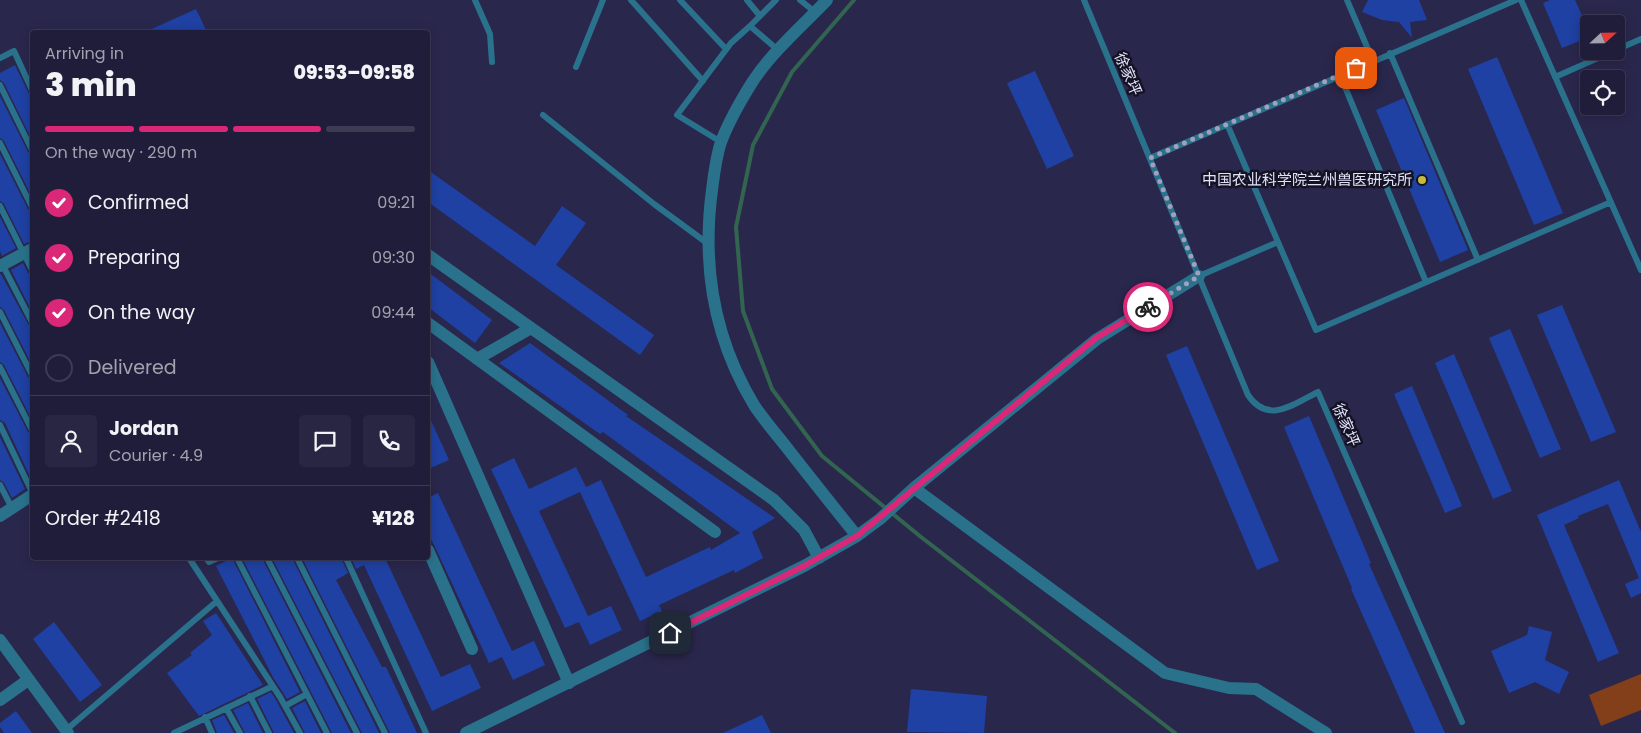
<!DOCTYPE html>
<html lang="en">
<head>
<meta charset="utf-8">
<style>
  body { margin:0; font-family:Poppins,"Noto Sans SC",sans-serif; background:#282642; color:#f1f3f6; height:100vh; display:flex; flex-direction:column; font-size:19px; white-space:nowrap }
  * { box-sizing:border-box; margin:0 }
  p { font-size:16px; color:#a2a2af }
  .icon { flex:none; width:28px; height:28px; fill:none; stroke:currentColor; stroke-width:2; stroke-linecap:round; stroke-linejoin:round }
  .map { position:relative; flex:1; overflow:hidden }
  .sheet { position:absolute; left:30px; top:30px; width:400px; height:530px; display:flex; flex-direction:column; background:#201d3a; border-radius:5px; box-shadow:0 2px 12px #0003,0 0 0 1px #3d3b54 }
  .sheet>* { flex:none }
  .needle { width:32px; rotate:68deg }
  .tools { position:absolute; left:1580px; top:15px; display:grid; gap:10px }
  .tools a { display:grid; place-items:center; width:45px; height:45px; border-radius:5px; background:#201d3a; box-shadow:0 2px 12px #0003,0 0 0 1px #3d3b54; font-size:25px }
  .pin { position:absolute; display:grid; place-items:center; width:42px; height:42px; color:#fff; margin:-21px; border-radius:10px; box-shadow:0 2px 8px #0006 }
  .courier { position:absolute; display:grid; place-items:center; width:50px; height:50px; margin:-25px; border:4px solid #db2777; border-radius:50%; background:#fff; color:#222; box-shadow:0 1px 6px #0007 }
  .summary em { font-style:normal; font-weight:800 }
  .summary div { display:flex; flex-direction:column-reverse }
  .summary { display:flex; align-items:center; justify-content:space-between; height:85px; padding:0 15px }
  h1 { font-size:32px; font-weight:800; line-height:38px }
  .bar { display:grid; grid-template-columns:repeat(4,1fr); gap:8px 5px; align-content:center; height:60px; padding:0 15px }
  .bar i { height:6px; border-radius:4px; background:#3d3b54 }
  .bar .selected { background:#db2777 }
  .bar p { grid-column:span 4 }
  .line { display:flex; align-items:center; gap:12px; padding:0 15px; border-top:1px solid #3d3b54 }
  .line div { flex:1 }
  .round { display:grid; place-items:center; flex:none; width:52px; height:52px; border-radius:5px; background:#282642 }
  ol { padding:0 15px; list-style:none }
  li { display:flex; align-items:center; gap:15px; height:55px }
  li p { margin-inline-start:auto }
  li .icon { padding:5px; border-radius:50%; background:#db2777; color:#fff; stroke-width:4 }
  li:last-child { color:#a2a2af }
  li i { width:28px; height:28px; border:2px solid #3d3b54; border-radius:50% }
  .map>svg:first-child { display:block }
  .green { fill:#833e1a }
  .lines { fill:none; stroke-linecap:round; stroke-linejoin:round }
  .stream { stroke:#326550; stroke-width:4 }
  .building { fill:#1f41a3 }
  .service { stroke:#2a728c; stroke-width:6 }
  .minor { stroke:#2a728c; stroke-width:12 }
  .done { stroke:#a1a0bd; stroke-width:5; stroke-dasharray:0 9 }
  .route { stroke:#db2777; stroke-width:6 }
  .poi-dot { fill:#c5bc3d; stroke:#141324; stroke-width:2 }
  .labels { text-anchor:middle; stroke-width:5; stroke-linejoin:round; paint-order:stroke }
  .street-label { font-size:15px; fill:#e1e1fa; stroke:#141324 }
  .poi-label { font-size:15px; fill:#e1e1fa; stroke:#141324; text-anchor:end }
</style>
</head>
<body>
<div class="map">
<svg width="1641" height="733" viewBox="0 0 1641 733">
  <rect width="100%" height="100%" fill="#2a274d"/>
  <!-- green -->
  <path class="green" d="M1641 674V710L1601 726 1589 695Z"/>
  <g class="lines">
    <!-- stream -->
    <path class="stream" d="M854 0 792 72 753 145 736 227 743 311 772 389 822 456 921 537 1175 733"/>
  </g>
  <!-- building -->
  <path class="building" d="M1368 0H1419L1427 20 1410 22 1412 38 1399 22 1382 20 1362 12Z
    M1550 0H1575L1589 31V37L1562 48 1543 3Z
    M196 9 207 32H145Z
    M1497 57 1563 213 1534 225 1468 69Z
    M15 65 32 100V140L4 83 0 80V73Z
    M1035 71 1074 156 1047 169 1007 83Z
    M0 96 28 152 32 155V197L4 141 0 138Z
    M1404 98 1468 250 1440 262 1376 110Z
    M0 154 28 209 32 212V241L24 244 4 204 0 201Z
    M428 170 535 246 562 206 586 223 556 265 654 335 640 355 428 202Z
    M0 217 16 248 2 256 0 251Z
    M23 263 28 273 32 275V312L11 270Z
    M428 272 492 320 475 343 428 307Z
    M0 274H1L28 324 32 327V365L4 310 0 307Z
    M1562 305 1616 432 1591 442 1537 315Z
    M0 323 28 377 32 380V420L4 365 0 362Z
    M1510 329 1561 449 1540 458 1489 338Z
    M530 343 628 415 626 416 775 518 752 532 763 558 735 573 734 570 659 605 662 611 640 621 580 492 539 511 588 616 611 606 622 630 590 645 579 622 565 628 491 469 514 458 529 489 576 467 586 487 601 480 646 577 710 547 711 550 740 533 603 432 600 434 499 363Z
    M1187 346 1279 561 1257 570 1166 355Z
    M1454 354 1512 491 1493 499 1435 363Z
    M0 378 28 432 32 435V481L5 423 0 420Z
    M1412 386 1462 506 1445 513 1394 394Z
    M428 414 449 460 428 469Z
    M1309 416 1371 563 1369 564 1445 733H1415L1351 589 1352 588 1284 427Z
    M0 437 25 489 12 498 4 483 0 480Z
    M1619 480 1641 532V593L1631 598 1625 584 1639 578 1608 504 1578 516 1579 518 1564 525 1619 653 1598 662 1537 515Z
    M438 493 512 651 534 641 545 665 513 680 502 657 489 663 435 547 428 533V498Z
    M232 558 300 692 287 699 274 679 216 566Z
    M242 558H262L351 733H332Z
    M272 558H292L379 733H362Z
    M302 558H341L348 573 336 580 382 667H386L417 733H390Z
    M351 558H385L441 677 470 664 481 688 432 711 364 565 356 569Z
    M216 613 263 685 199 716 167 673 192 655 190 653 212 635 203 621Z
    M54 622 102 685 80 702 33 639Z
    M1529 626 1552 632 1545 660 1569 672 1559 694 1535 682 1509 693 1491 651 1527 635Z
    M911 689 987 696 984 733 907 732Z
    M271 692 276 700 294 733H274L257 699Z
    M305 701 321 733H305L292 708Z
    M248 703 263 733H245L233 710Z
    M16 711 32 733H4L0 727V723Z
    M224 715 234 733H217L212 720Z
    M762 715 771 733H723Z"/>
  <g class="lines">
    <!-- service -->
    <path class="service" d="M475 0 490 34 492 62
      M631 0 703 81
      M680 0 726 49
      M747 0 760 16
      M800 0 815 12
      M1084 0 1248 395C1268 425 1294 404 1318 392L1462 722
      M1347 0 1373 61
      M1521 0 1641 270
      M750 26 776 0
      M1616 50 1641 39
      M1390 53 1478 260
      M0 58 14 51 32 90
      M576 67 603 0
      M1340 75 1426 282
      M1555 77 1614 51
      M0 85 32 150
      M543 115 654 204 707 243
      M1227 124 1316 330 1611 202
      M721 142 677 115 731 43 750 26 778 50
      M0 143 32 207
      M1150 158 1516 0
      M0 206 32 270
      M2 264 32 322
      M1199 276 1278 242
      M0 312 32 375
      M0 367 32 430
      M0 425 32 492
      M0 485 12 508
      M189 558 280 697 300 733
      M206 558 209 562 218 558
      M237 558 327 733
      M267 558 357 733
      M297 558 385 733
      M346 558 426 733
      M250 696 269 733
      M285 706 307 694
      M226 708 240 733
      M205 717 212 733
      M66 730 217 601
      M174 733 273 686"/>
    <!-- minor -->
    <path class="minor" d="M827 0C802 26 773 51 753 81 741 100 729 121 721 142 716 157 714 174 712 190 702 265 714 339 754 405 765 422 779 437 791 453 813 481 835 509 857 536
      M428 255 774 500 804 530 819 558
      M0 266 32 249
      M428 323 715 532
      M477 359 531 328
      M428 362 569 683
      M914 488 1165 673 1229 688 1256 689 1326 733
      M0 516 32 495
      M428 550 472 649
      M0 640 68 733
      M0 700 28 680
      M466 733 804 566 857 536 880 519 914 488 1097 339 1199 276"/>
  </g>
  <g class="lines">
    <!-- done -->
    <path class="done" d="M1148 307 1199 276 1150 158 1356 68"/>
    <!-- route -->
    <path class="route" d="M670 633 804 566 857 536 1096 338 1148 307"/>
  </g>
  <!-- markers -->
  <circle class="poi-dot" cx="1422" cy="180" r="5"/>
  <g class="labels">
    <!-- street labels -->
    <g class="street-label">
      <text transform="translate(1128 74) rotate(67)" y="5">徐家坪</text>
      <text transform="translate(1346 425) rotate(67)" y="5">徐家坪</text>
    </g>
    <!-- poi labels -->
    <g class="poi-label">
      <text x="1412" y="185">中国农业科学院兰州兽医研究所</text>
    </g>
  </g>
</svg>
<div class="tools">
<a><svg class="needle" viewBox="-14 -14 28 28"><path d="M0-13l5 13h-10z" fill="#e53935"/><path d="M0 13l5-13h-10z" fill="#a2a2af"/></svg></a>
<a><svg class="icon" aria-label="locate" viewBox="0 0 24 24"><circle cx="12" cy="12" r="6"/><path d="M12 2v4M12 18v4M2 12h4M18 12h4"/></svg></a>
</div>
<div class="pin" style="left:1356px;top:68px;background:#ea580c"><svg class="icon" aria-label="bag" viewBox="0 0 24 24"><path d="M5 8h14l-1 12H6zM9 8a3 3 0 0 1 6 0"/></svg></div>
<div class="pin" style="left:670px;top:633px;background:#1f2937"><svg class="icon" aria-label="home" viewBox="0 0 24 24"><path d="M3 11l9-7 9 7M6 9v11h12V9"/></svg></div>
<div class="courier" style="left:1148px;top:307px"><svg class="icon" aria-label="bike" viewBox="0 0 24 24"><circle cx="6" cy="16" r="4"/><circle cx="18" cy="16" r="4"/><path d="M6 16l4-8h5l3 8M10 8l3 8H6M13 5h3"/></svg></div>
<section class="sheet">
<div class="summary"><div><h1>3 min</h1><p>Arriving in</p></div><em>09:53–09:58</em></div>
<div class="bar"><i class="selected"></i><i class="selected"></i><i class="selected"></i><i></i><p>On the way · 290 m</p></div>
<ol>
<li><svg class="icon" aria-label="check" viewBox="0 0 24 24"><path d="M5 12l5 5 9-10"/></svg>Confirmed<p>09:21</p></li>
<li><svg class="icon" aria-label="check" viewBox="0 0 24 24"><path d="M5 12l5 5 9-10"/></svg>Preparing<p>09:30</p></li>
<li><svg class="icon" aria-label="check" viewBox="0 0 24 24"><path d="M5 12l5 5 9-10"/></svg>On the way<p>09:44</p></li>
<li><i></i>Delivered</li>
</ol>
<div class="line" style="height:90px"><a class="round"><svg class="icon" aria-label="person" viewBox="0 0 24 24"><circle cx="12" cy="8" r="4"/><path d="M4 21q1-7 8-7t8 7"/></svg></a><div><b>Jordan</b><p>Courier · 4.9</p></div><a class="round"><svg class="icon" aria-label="chat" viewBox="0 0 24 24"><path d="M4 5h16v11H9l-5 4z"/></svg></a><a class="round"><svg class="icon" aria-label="phone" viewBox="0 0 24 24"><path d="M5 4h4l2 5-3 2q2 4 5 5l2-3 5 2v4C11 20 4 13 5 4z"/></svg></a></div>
<div class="line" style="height:65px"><div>Order #2418</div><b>¥128</b></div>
</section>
</div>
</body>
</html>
